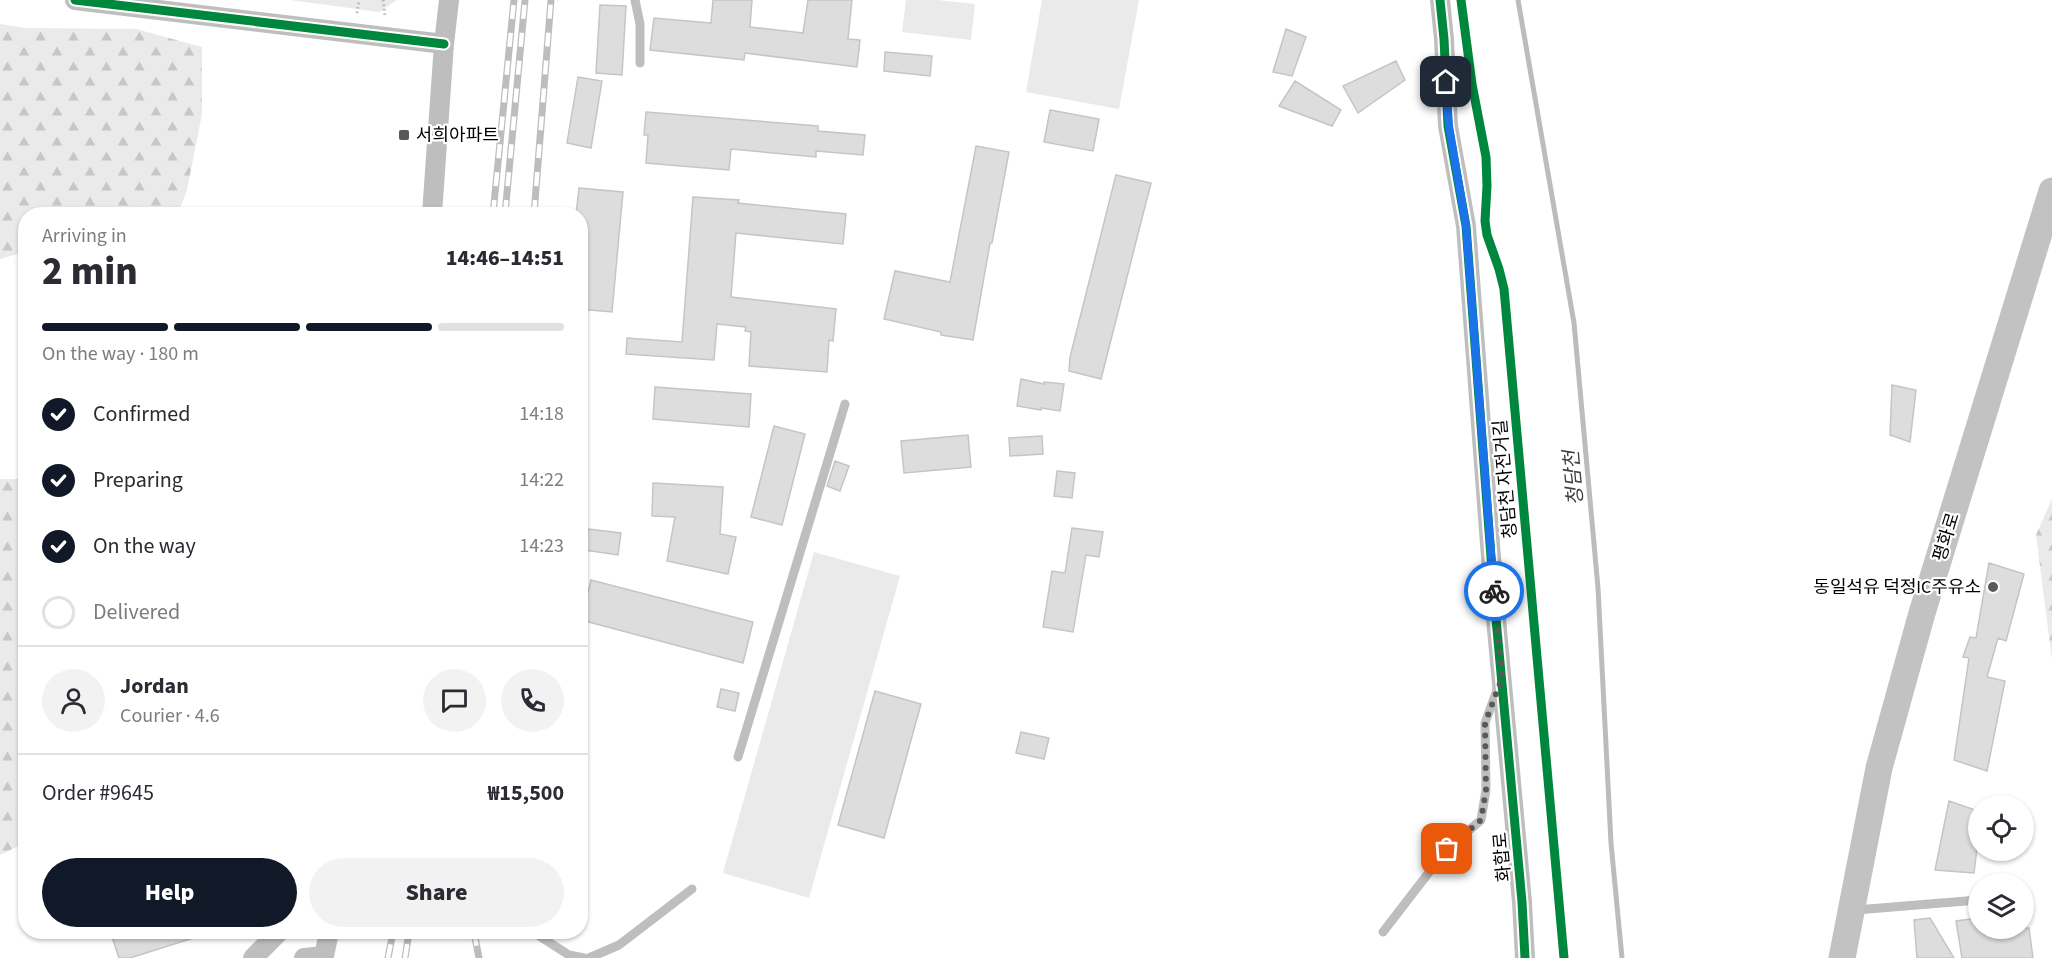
<!DOCTYPE html>
<html lang="en">
<head>
<meta charset="utf-8">
<style>
  body { margin:0; font-family:"Source Sans 3","Noto Sans KR",sans-serif; background:#f2f2f3; color:#2b2b33; height:100vh; display:flex; flex-direction:column; font-size:22px; white-space:nowrap }
  * { box-sizing:border-box; margin:0 }
  p { font-size:20px; color:#7c7c81 }
  .icon { flex:none; width:33px; height:33px; fill:none; stroke:currentColor; stroke-width:2; stroke-linecap:round; stroke-linejoin:round }
  .map { position:relative; flex:1; overflow:hidden }
  .panel { position:absolute; left:18px; top:207px; width:570px; height:732px; display:flex; flex-direction:column; background:#fff; border-radius:24px; box-shadow:0 2px 4px #0004 }
  .panel>* { flex:none }
  .tools { position:absolute; left:1968px; top:795px; display:grid; gap:12px }
  .tools a { display:grid; place-items:center; width:66px; height:66px; border-radius:50%; background:#fff; box-shadow:0 2px 4px #0004; font-size:30px }
  .pin { position:absolute; display:grid; place-items:center; width:51px; height:51px; color:#fff; margin:-26px; border-radius:12px; box-shadow:0 3px 9px #0006 }
  .courier { position:absolute; display:grid; place-items:center; width:60px; height:60px; margin:-30px; border:4px solid #1a73e8; border-radius:50%; background:#fff; color:#222; box-shadow:0 2px 8px #0007 }
  .headline em { font-style:normal; font-weight:800 }
  .headline div { display:flex; flex-direction:column-reverse }
  .headline { display:flex; align-items:center; justify-content:space-between; height:102px; padding:0 24px }
  h1 { font-size:39px; font-weight:800; line-height:45px }
  .bar { display:grid; grid-template-columns:repeat(4,1fr); gap:9px 6px; align-content:center; height:72px; padding:0 24px }
  .bar i { height:8px; border-radius:4px; background:#e1e1e2 }
  .bar .current { background:#111827 }
  .bar p { grid-column:span 4 }
  .line { display:flex; align-items:center; gap:15px; padding:0 24px; border-top:2px solid #e1e1e2 }
  .line div { flex:1 }
  .round { display:grid; place-items:center; flex:none; width:63px; height:63px; border-radius:32px; background:#f2f2f3 }
  ol { padding:0 24px; list-style:none }
  li { display:flex; align-items:center; gap:18px; height:66px }
  li p { margin-inline-start:auto }
  li .icon { padding:6px; border-radius:50%; background:#111827; color:#fff; stroke-width:4 }
  li:last-child { color:#7c7c81 }
  li i { width:33px; height:33px; border:3px solid #e1e1e2; border-radius:50% }
  .button { display:flex; gap:12px; margin-top:auto; padding:12px 24px }
  .button a { flex:1; height:69px; border-radius:36px; background:#111827; color:#fff; font-size:24px; font-weight:800; line-height:69px; text-align:center }
  .button a+a { background:#f2f2f3; color:#2b2b33 }
  .map>svg:first-child { display:block }
  .green { fill:#eaeaea }
  .forest { fill:url(#forest-firs) }
  .lines { fill:none; stroke-linecap:round; stroke-linejoin:round }
  .stream { stroke:#bcbcbc; stroke-width:5 }
  .building { fill:#ddd; stroke:#c5c5c5; stroke-width:1.5 }
  .path { stroke:#b8b8b8; stroke-width:3; stroke-dasharray:1.5 3; stroke-linecap:butt }
  .service { stroke:#bebebe; stroke-width:9 }
  .minor { stroke:#bebebe; stroke-width:20 }
  .secondary { stroke:#c2c2c2; stroke-width:27 }
  .rail-casing { stroke:#bdbdbd; stroke-width:7 }
  .rail { stroke:#fff; stroke-width:4.5; stroke-dasharray:14; stroke-linecap:butt }
  .cycleway-casing { stroke:#fff; stroke-width:13 }
  .cycleway { stroke:#00873e; stroke-width:9 }
  .done { stroke:#595959; stroke-width:6; stroke-dasharray:0 10.8 }
  .route { stroke:#1a73e8; stroke-width:8 }
  .poi-dot { fill:#595959; stroke:#fff; stroke-width:2 }
  .labels { text-anchor:middle; stroke-width:4.5; stroke-linejoin:round; paint-order:stroke }
  .poi-label { font-size:18px; fill:#000; stroke:#fff; text-anchor:start }
  .street-label { font-size:18px; fill:#000; stroke:#fff }
  .water-label { font-size:20px; font-style:italic; fill:#414141; stroke:#fff }
</style>
</head>
<body>
<div class="map">
<svg width="2052" height="958" viewBox="0 0 2052 958">
  <defs>
    <pattern id="forest-firs" width="22" height="20" patternUnits="userSpaceOnUse" patternTransform="scale(1.5)"><rect width="22" height="20" fill="#eaeaea"/><path d="M5 1l3.5 6h-7zM16 11l3.5 6h-7z" fill="#c7c7c7"/></pattern>
  </defs>
  <rect width="100%" height="100%" fill="#fff"/>
  <!-- green -->
  <path class="green" d="M290 0H397L379 12Z
    M906 0H937L975 4 971 40 902 32Z
    M1042 0H1139L1119 109 1026 92Z
    M814 552 900 576 809 898 723 873Z"/>
  <!-- forest -->
  <path class="forest" d="M0 24 25 28 136 29 202 47V114L187 190 178 214H74L70 212 65 214H26L25 252 0 259Z
    M0 479H26L25 843 0 855Z
    M2052 499V660L2036 535Z"/>
  <g class="lines">
    <!-- stream -->
    <path class="stream" d="M1518 0 1574 323 1598 588 1611 843 1622 958"/>
  </g>
  <!-- building -->
  <path class="building" d="M713 0H752L750 27 803 33 808 0H852L848 39 860 40 857 67 745 53 744 60 650 50 654 18 711 23Z
    M600 5 626 6 622 75 596 73Z
    M1286 29 1306 37 1292 76 1273 72Z
    M885 52 932 56 930 76 884 71Z
    M1396 61 1405 80 1358 113 1343 86Z
    M578 77 602 81 591 148 567 143Z
    M1295 81 1341 110 1332 126 1279 106Z
    M1050 110 1099 119 1093 151 1044 142Z
    M646 112 818 126V131L865 135 863 155 816 151V157L731 149 729 170 646 163 648 135H644Z
    M976 146 1009 152 992 243H990L973 340 941 335V332L884 319 895 271 950 282Z
    M1116 175 1151 183 1101 379 1069 371 1070 357Z
    M579 188 623 192 612 312 580 309V214H576Z
    M693 197 739 200 738 203 846 214 843 244 736 233 731 297 836 309 833 341 829 340 827 372 749 366 751 332 745 331 746 327 717 324 714 360 626 354 627 338 682 342Z
    M1021 379 1044 384V382L1064 384 1060 411 1041 408V410L1017 406Z
    M1892 385 1916 390 1910 442 1890 435Z
    M655 387 751 394 749 427 653 419Z
    M774 426 805 434 782 525 751 517Z
    M968 435 971 467 904 473 901 441Z
    M1042 436 1043 454 1010 456 1009 438Z
    M835 461 849 466 840 491 827 486Z
    M1057 471 1075 473 1072 498 1054 496Z
    M653 483 723 487 720 534 736 537 728 574 667 561 675 517 652 516Z
    M1072 528 1103 532 1099 557 1086 555 1073 632 1043 627 1052 571 1065 573Z
    M588 529 621 533 618 555 585 550Z
    M1989 563 2024 574 2006 641 1998 638 1987 677 2005 681 1987 771 1954 760 1969 658 1963 657 1970 637 1976 638Z
    M591 580 753 622 743 663 581 620Z
    M721 689 739 693 735 711 717 707Z
    M875 691 921 704 884 838 838 825Z
    M1021 732 1049 738 1044 759 1016 753Z
    M1949 801 1978 811V840L1974 873 1935 870Z
    M1930 918 1954 958H1917L1914 920Z
    M1978 918V928H2029L2033 958H1962L1956 921Z
    M131 932H203V935L130 958H119L112 937Z"/>
  <g class="lines">
    <!-- path -->
    <path class="path" d="M383 0 385 16
      M357 13 359 0"/>
    <!-- service -->
    <path class="service" d="M635 0 640 24V63
      M738 757 845 404
      M1856 910 1978 900
      M533 932 569 955 584 958
      M1383 932 1447 849 1481 820 1486 790 1485 723 1497 690
      M589 958 619 945 692 889"/>
    <!-- minor -->
    <path class="minor" d="M75 0 444 44
      M1440 0 1444 39 1448 126 1466 226 1494 597 1522 902 1525 958
      M432 214 444 44 449 0
      M253 958 279 932
      M304 958 324 956 329 932"/>
    <!-- secondary -->
    <path class="secondary" d="M1842 958 1879 768 1922 613 2052 191"/>
    <defs>
      <path id="rail" d="M493 214 514 0
        M505 214 525 0
        M534 214 551 0
        M474 932 479 958
        M388 958 393 932
        M405 958 409 932"/>
    </defs>
    <!-- rail casing -->
    <use href="#rail" class="rail-casing"/>
    <!-- rail -->
    <use href="#rail" class="rail"/>
    <defs>
      <path id="cycleway" d="M75 0 444 44
        M1440 0 1444 39 1448 126 1466 226 1494 597 1522 902 1525 958
        M1461 0 1472 84 1486 157 1487 186 1485 221 1487 235 1499 269 1504 289 1564 958"/>
    </defs>
    <!-- cycleway casing -->
    <use href="#cycleway" class="cycleway-casing"/>
    <!-- cycleway -->
    <use href="#cycleway" class="cycleway"/>
  </g>
  <g class="lines">
    <!-- done -->
    <path class="done" d="M1447 849 1481 820 1486 790 1485 723 1502 678 1494 591"/>
    <!-- route -->
    <path class="route" d="M1446 82 1449 126 1466 226 1494 591"/>
  </g>
  <!-- markers -->
  <g class="poi-dot">
    <rect x="398" y="129" width="12" height="12" rx="3"/>
    <circle cx="1993" cy="587" r="6"/>
  </g>
  <g class="labels">
    <!-- poi labels -->
    <g class="poi-label">
      <text x="416" y="141">서희아파트</text>
      <text x="1981" y="593" text-anchor="end">동일석유 덕정IC주유소</text>
    </g>
    <!-- street labels -->
    <g class="street-label">
      <text transform="translate(1505 479) rotate(-95)" y="6">청담천 자전거길</text>
      <text transform="translate(1946 537) rotate(-73)" y="6">평화로</text>
      <text transform="translate(1502 857) rotate(-95)" y="6">화합로</text>
    </g>
    <!-- water labels -->
    <g class="water-label">
      <text transform="translate(1573 478) rotate(-95)" y="7">청담천</text>
    </g>
  </g>
</svg>
<div class="tools">
<a><svg class="icon" aria-label="locate" viewBox="0 0 24 24"><circle cx="12" cy="12" r="6"/><path d="M12 2v4M12 18v4M2 12h4M18 12h4"/></svg></a>
<a><svg class="icon" aria-label="layers" viewBox="0 0 24 24"><path d="M12 4l9 5-9 5-9-5zM3 14l9 5 9-5"/></svg></a>
</div>
<div class="pin" style="left:1447px;top:849px;background:#ea580c"><svg class="icon" aria-label="bag" viewBox="0 0 24 24"><path d="M5 8h14l-1 12H6zM9 8a3 3 0 0 1 6 0"/></svg></div>
<div class="pin" style="left:1446px;top:82px;background:#1f2937"><svg class="icon" aria-label="home" viewBox="0 0 24 24"><path d="M3 11l9-7 9 7M6 9v11h12V9"/></svg></div>
<div class="courier" style="left:1494px;top:591px"><svg class="icon" aria-label="bike" viewBox="0 0 24 24"><circle cx="6" cy="16" r="4"/><circle cx="18" cy="16" r="4"/><path d="M6 16l4-8h5l3 8M10 8l3 8H6M13 5h3"/></svg></div>
<section class="panel">
<div class="headline"><div><h1>2 min</h1><p>Arriving in</p></div><em>14:46–14:51</em></div>
<div class="bar"><i class="current"></i><i class="current"></i><i class="current"></i><i></i><p>On the way · 180 m</p></div>
<ol>
<li><svg class="icon" aria-label="check" viewBox="0 0 24 24"><path d="M5 12l5 5 9-10"/></svg>Confirmed<p>14:18</p></li>
<li><svg class="icon" aria-label="check" viewBox="0 0 24 24"><path d="M5 12l5 5 9-10"/></svg>Preparing<p>14:22</p></li>
<li><svg class="icon" aria-label="check" viewBox="0 0 24 24"><path d="M5 12l5 5 9-10"/></svg>On the way<p>14:23</p></li>
<li><i></i>Delivered</li>
</ol>
<div class="line" style="height:108px"><a class="round"><svg class="icon" aria-label="person" viewBox="0 0 24 24"><circle cx="12" cy="8" r="4"/><path d="M4 21q1-7 8-7t8 7"/></svg></a><div><b>Jordan</b><p>Courier · 4.6</p></div><a class="round"><svg class="icon" aria-label="chat" viewBox="0 0 24 24"><path d="M4 5h16v11H9l-5 4z"/></svg></a><a class="round"><svg class="icon" aria-label="phone" viewBox="0 0 24 24"><path d="M5 4h4l2 5-3 2q2 4 5 5l2-3 5 2v4C11 20 4 13 5 4z"/></svg></a></div>
<div class="line" style="height:78px"><div>Order #9645</div><b>₩15,500</b></div>
<div class="button"><a>Help</a><a>Share</a></div>
</section>
</div>
</body>
</html>
